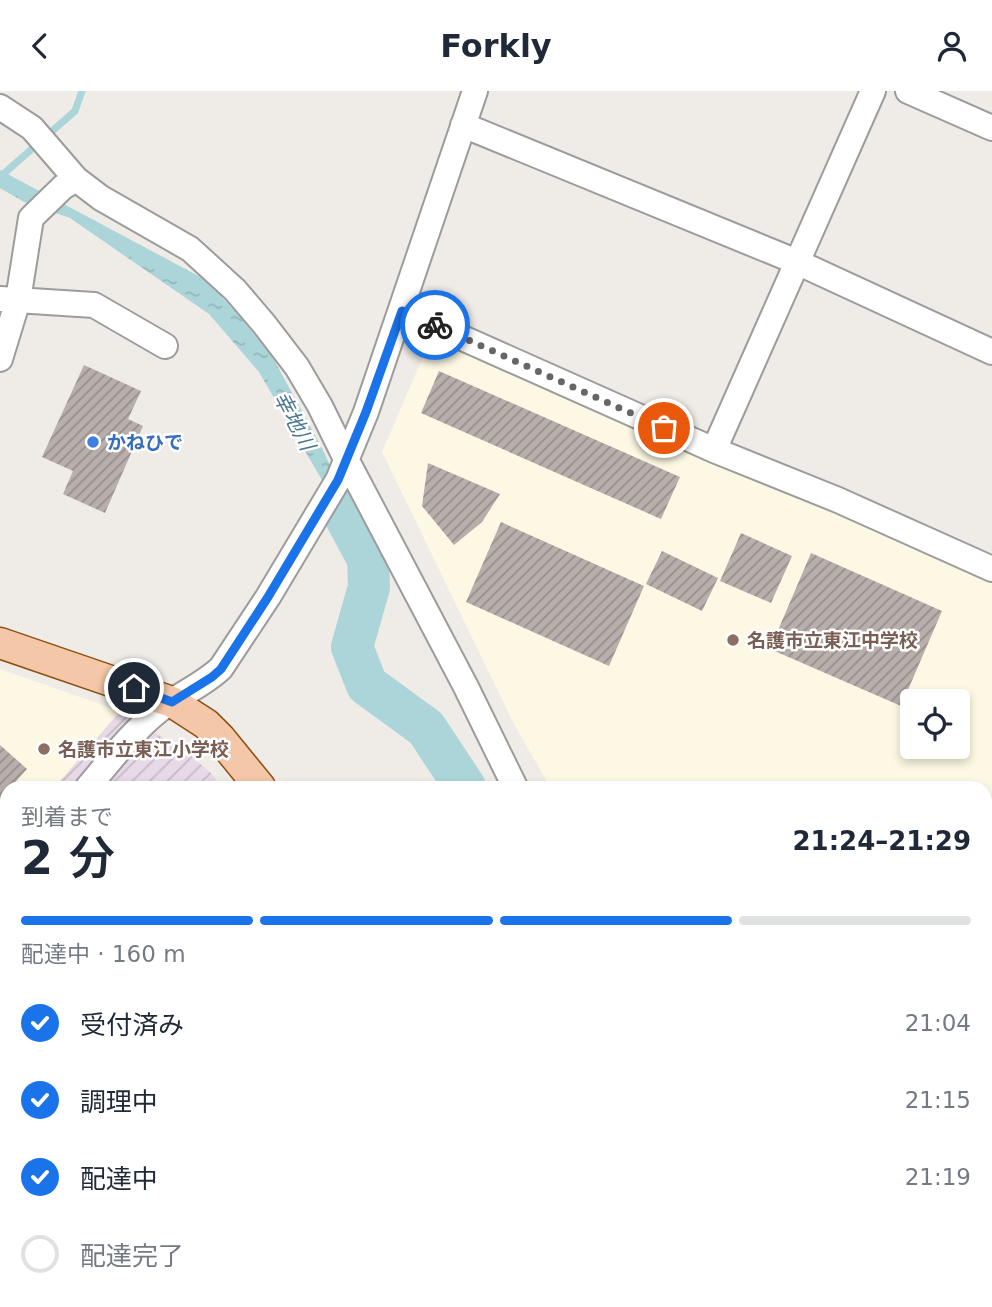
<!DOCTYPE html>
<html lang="ja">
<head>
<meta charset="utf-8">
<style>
  body { margin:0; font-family:"DejaVu Sans","Noto Sans JP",sans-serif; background:#f2f2f3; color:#1f2937; height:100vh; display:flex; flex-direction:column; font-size:26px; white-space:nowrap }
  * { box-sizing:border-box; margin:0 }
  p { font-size:23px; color:#747a83 }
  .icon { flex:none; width:38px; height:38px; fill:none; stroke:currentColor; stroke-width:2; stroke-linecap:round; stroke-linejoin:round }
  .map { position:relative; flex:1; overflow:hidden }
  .side { position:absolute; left:0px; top:690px; width:992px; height:527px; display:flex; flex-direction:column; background:#fff; border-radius:21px 21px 0 0; box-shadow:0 4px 10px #0003 }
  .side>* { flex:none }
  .controls { position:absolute; left:900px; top:598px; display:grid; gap:14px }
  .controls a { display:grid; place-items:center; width:70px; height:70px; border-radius:7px; background:#fff; box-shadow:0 4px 10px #0003; font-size:35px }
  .pin { position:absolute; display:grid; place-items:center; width:60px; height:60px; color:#fff; margin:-30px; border:4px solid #fff; border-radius:50%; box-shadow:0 2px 7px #0007 }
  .courier { position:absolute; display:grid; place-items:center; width:70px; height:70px; margin:-35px; border:5px solid #1a73e8; border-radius:50%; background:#fff; color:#222; box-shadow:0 2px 9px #0007 }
  .summary em { font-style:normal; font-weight:600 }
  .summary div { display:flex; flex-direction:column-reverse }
  .summary { display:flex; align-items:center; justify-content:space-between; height:119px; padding:0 21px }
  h1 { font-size:46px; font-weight:600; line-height:52px }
  .bar { display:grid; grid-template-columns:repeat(4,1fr); gap:10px 7px; align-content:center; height:84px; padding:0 21px }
  .bar i { height:9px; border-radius:5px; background:#e0e1e3 }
  .bar .on { background:#1a73e8 }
  .bar p { grid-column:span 4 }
  ol { padding:0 21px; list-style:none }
  li { display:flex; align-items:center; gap:21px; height:77px }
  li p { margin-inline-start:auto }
  li .icon { padding:7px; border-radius:50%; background:#1a73e8; color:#fff; stroke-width:4 }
  li:last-child { color:#747a83 }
  li i { width:38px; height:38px; border:4px solid #e0e1e3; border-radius:50% }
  header { display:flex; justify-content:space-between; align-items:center; height:91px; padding:0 21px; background:#fff; font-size:32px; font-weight:600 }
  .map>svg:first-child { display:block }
  .industrial { fill:url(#industrial-furrows) }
  .education { fill:#fcf8e3; fill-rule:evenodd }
  .park { fill:url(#park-crowns) }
  .water { fill:url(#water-ripples) }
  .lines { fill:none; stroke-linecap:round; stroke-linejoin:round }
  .stream { stroke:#abd5d8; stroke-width:7 }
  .river { stroke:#abd5d8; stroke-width:42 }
  .building { fill:url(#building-hatch) }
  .minor-casing { stroke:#9c9c9c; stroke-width:28 }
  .major-casing { stroke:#8c500f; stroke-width:33 }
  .path { stroke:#ec7b80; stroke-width:4.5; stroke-dasharray:3.5 3.5; stroke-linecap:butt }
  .minor { stroke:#fff; stroke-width:24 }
  .major { stroke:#f3c7a8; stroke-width:30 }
  .done { stroke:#686665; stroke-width:7; stroke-dasharray:0 12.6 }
  .route { stroke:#1a73e8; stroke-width:9 }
  .shop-dot { fill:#3f7fe0; stroke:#fff; stroke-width:2.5 }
  .education-dot { fill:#8d6e63; stroke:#fff; stroke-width:2.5 }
  .labels { text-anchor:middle; stroke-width:5; stroke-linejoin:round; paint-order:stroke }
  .shop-label { font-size:19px; font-weight:bold; fill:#366cbe; stroke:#fff; text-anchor:start }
  .education-label { font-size:19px; font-weight:bold; fill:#785e54; stroke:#fff; text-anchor:start }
  .water-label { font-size:21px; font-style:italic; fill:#4b7890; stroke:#fff }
</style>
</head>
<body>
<header><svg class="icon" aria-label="back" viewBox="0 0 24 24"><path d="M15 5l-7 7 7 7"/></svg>Forkly<svg class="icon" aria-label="person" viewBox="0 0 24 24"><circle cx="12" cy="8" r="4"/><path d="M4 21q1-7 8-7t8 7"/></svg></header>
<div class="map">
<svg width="992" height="1216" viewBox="0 0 992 1216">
  <defs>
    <pattern id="industrial-furrows" width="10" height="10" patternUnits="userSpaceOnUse" patternTransform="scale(1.75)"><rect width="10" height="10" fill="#e7d9e7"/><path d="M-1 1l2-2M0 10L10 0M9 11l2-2" fill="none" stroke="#c6bac6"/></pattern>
    <pattern id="park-crowns" width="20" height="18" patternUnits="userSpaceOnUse" patternTransform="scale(1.75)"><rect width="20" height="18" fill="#cbf4c8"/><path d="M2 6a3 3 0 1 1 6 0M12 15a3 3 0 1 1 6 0" fill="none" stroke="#aed1ab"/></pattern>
    <pattern id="water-ripples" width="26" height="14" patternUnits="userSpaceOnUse" patternTransform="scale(1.75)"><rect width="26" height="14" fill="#abd5d8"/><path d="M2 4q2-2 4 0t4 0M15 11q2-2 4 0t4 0" fill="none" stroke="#93b6b9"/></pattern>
    <pattern id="building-hatch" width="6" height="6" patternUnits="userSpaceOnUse" patternTransform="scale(1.75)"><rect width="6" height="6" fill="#b8afac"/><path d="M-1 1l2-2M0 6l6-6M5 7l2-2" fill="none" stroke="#958e8b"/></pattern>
  </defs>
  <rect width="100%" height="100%" fill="#efebe7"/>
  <!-- industrial -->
  <path class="industrial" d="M120 620 186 661 210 681 222 696H55Z
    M7 754V1209H612L603 1216H0V762Z"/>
  <!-- education -->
  <path class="education" d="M432 245 992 487V826L985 827V696H550L513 631 382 361ZM912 611H957V656H912Z
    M0 578 120 620 55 696H7V754L0 762Z"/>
  <!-- park -->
  <path class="park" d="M985 1021H992V1216H973L966 1209H985Z"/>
  <!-- water -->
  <path class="water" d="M0 79 206 189 241 227 273 267 322 357 359 438 368 468 259 281 209 223 70 127 24 111 0 97Z"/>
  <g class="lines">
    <!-- stream -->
    <path class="stream" d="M0 86 75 20 82 0"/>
    <!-- river -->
    <path class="river" d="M341 418 368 468 369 496 352 556 367 594 426 637 465 696
      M854 1209 864 1216"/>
  </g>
  <!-- building -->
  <path class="building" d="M84 274 141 300 128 328 143 335 105 422 63 403 73 380 42 366Z
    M439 280 680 386 661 428 421 322Z
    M428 372 500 403 482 431 454 454 422 415Z
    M501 431 644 495 609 575 466 511Z
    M741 442 792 465 771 512 720 490Z
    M662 460 718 487 702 520 646 493Z
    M811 462 942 520 901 615 770 558Z
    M0 654 27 678 11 696H7V701L0 708Z
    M368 1209H592L584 1216H567L564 1212 559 1216H373Z"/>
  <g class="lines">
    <defs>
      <path id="minor" d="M908 0 992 37
        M0 16 32 37 76 88 101 107 190 158 235 199 264 233 297 276 320 315 346 368 466 596 515 696
        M463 34 797 171 992 261
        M0 208 94 214 165 255
        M402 220 714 359 838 409 992 478
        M0 268 18 209 31 127 63 96 76 88
        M714 359 873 0
        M88 696C110 670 131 642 158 620 178 604 202 595 221 577L268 506 338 389 366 321 475 0
        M0 800 7 791
        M985 853 992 854
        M948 1209 964 1216
        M626 1216 634 1209"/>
      <path id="major" d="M0 552 172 611 206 633 220 647 260 696
        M688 1209 694 1216"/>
    </defs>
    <!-- minor casing -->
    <use href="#minor" class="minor-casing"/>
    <!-- major casing -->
    <use href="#major" class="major-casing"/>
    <!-- path -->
    <path class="path" d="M985 1085 992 1088"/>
    <!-- minor -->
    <use href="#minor" class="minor"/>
    <!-- major -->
    <use href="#major" class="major"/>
  </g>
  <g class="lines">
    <!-- done -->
    <path class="done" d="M435 234 664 337"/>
    <!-- route -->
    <path class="route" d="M134 597 172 611 212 586 221 578 268 506 338 389 366 321 402 220 435 234"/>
  </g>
  <!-- markers -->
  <circle class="shop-dot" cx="93" cy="351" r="7"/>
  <g class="education-dot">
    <circle cx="733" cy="549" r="7"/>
    <circle cx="44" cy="658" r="7"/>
  </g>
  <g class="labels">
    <!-- shop labels -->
    <g class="shop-label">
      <text x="107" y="358">かねひで</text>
    </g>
    <!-- education labels -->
    <g class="education-label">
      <text x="747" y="556">名護市立東江中学校</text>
      <text x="58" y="665">名護市立東江小学校</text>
    </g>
    <!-- water labels -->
    <g class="water-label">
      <text transform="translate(294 330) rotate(62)" y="7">幸地川</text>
    </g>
  </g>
</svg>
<div class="controls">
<a><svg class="icon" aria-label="locate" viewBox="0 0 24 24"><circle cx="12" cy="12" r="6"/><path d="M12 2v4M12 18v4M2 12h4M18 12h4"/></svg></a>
</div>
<div class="pin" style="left:664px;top:337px;background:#ea580c"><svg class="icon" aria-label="bag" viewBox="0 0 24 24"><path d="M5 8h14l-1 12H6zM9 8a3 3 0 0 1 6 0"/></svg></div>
<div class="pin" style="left:134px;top:597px;background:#1f2937"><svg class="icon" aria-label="home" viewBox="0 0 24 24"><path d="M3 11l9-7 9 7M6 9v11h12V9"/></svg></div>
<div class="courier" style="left:435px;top:234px"><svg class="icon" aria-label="bike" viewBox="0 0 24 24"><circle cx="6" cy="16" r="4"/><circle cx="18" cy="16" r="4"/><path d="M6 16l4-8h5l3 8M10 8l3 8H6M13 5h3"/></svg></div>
<section class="side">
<div class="summary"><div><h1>2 分</h1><p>到着まで</p></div><em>21:24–21:29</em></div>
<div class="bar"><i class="on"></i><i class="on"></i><i class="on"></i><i></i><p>配達中 · 160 m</p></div>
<ol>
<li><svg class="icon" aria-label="check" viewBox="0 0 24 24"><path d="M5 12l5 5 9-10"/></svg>受付済み<p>21:04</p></li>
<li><svg class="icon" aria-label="check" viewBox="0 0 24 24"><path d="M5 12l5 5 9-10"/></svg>調理中<p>21:15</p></li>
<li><svg class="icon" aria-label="check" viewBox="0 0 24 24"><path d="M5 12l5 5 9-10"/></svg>配達中<p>21:19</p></li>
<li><i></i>配達完了</li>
</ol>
</section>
</div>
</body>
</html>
